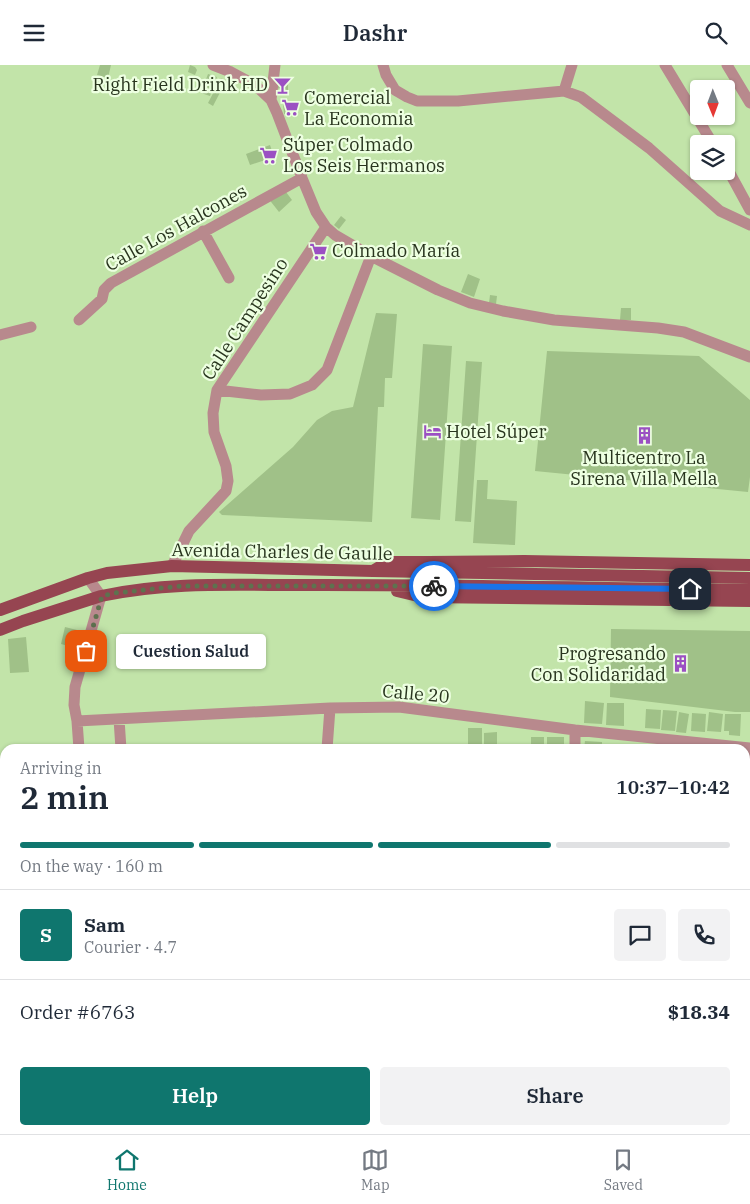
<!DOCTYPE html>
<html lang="en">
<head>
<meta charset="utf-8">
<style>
  body { margin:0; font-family:"IBM Plex Serif",serif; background:#f2f2f3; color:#1f2937; height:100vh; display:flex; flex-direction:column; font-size:19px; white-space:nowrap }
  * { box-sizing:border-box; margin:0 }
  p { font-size:16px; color:#747a83 }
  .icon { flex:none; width:28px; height:28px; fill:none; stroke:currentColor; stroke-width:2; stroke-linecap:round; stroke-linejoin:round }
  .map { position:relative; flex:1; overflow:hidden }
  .drawer { position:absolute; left:0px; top:679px; width:750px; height:391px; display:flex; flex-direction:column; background:#fff; border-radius:15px 15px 0 0; box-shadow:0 1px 4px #0004 }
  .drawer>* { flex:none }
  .needle { width:32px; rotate:179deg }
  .fabs { position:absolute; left:690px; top:15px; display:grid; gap:10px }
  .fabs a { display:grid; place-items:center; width:45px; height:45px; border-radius:5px; background:#fff; box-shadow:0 1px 4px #0004; font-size:25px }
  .pin { position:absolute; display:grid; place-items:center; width:42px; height:42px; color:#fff; margin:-21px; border-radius:10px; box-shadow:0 2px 8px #0006 }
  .courier { position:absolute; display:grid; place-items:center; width:50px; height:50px; margin:-25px; border:4px solid #1a73e8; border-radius:50%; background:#fff; color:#222; box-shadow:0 1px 6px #0007 }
  .bubble { position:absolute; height:35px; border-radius:5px; background:#fff; box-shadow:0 1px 4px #0004; font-size:16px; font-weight:600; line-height:35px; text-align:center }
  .summary em { font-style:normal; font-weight:600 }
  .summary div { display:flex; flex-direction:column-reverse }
  .summary { display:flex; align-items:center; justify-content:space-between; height:85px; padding:0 20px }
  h1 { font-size:32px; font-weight:600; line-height:38px }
  .bar { display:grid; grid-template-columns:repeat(4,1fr); gap:8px 5px; align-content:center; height:60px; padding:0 20px }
  .bar i { height:6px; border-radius:4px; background:#e0e1e3 }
  .bar .on { background:#0f766e }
  .bar p { grid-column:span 4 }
  .line { display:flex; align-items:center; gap:12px; padding:0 20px; border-top:1px solid #e0e1e3 }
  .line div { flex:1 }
  .round { display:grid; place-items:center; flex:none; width:52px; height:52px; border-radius:5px; background:#f2f2f3 }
  .primary-button { display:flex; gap:10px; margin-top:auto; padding:10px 20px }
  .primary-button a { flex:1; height:58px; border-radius:5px; background:#0f766e; color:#fff; font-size:20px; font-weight:600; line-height:58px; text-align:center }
  .primary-button a+a { background:#f2f2f3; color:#1f2937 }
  header { display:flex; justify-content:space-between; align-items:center; height:65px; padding:0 20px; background:#fff; font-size:22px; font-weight:600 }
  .tabs { display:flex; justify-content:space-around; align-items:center; height:70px; border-top:1px solid #e0e1e3; background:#fff; font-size:14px; color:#747a83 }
  .tabs a { display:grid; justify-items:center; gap:2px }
  .tabs .on { color:#0f766e }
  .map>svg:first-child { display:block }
  .building { fill:#a0c188 }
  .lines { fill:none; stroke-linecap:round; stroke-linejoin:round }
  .minor { stroke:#b8898d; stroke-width:11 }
  .major { stroke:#964551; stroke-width:12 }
  .done { stroke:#5e724f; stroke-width:5; stroke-dasharray:0 9 }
  .route { stroke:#1a73e8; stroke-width:6 }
  .labels { text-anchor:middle; stroke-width:4.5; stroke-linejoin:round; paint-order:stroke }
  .poi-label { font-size:18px; fill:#28351e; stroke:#edffe1; text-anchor:start }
  .street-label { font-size:18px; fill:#28351e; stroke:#edffe1 }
</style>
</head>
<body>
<header><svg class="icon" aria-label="menu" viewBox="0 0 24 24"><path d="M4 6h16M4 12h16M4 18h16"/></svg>Dashr<svg class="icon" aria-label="search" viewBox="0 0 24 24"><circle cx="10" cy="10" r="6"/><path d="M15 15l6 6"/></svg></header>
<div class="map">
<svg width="750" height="1069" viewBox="0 0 750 1069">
  <rect width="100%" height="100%" fill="#c2e4a9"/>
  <!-- building -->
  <path class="building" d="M100 0H111L108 13 97 10Z
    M190 0 195 2 197 5 195 10 188 7Z
    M208 9 217 12 210 31 201 28Z
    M221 13 226 16 213 41 208 38Z
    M275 16 288 18V25L275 23Z
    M296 38 297 48 284 49 283 39Z
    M270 80 274 92 250 100 246 89Z
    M286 127 292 135 279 147 268 133Z
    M341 151 346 155 339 164 334 160Z
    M318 178 326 184 319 194 310 188Z
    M468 209 480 214 474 232 461 227Z
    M490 230 497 231 496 239 489 238Z
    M621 243H631V255H620Z
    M376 248 397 249 392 313H385L384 342H378L372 457 222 450 219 447 293 382 317 355 332 346 353 342Z
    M423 279 452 281 440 455 411 453Z
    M547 286 699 291 750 335V412L748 427 535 406Z
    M466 296 482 297 471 457 455 456Z
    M477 415H488L487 434 517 436 515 480 473 478Z
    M65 562 77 565 72 582 61 579Z
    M611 564 750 566V647H735L610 632Z
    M26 572 29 607 10 608 8 574Z
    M585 636 604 638 602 659 584 658Z
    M607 638H624V661L606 660Z
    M646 644 661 645 660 664 645 663Z
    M663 645 677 646 675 666 661 665Z
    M679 647 689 649 686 668 676 667Z
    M709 647 723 649 721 667 707 666Z
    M692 648 706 649 705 667 691 666Z
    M725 649H741L740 671 729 670V666H724Z
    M468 663H482V684H468Z
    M497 667V684H484V668Z
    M531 672H544V684H531Z
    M547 672H564V684H547Z
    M585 676 602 677V684H584Z
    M630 680 645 681V684H630Z
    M745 860H750V890H745Z"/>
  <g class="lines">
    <!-- minor -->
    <path class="minor" d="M213 0 231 7 255 20 271 35 277 48 302 113 316 147 326 162 335 170 371 191 438 225 470 238 503 246 554 255 658 263 684 267 750 292
      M383 0 386 10 395 25 407 32 417 36H458L564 26 581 32 649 83 720 146 750 160
      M665 0 713 79
      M727 0 750 38
      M564 26 572 0
      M271 35 275 0
      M726 101 750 145
      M203 166 229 213
      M79 255 102 234 104 225 111 218 302 113
      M0 270 31 262
      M217 325 261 330 290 329 312 320 327 305 371 191
      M172 501 189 466 226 426 228 416 226 401 214 367 213 348 217 325 326 162
      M119 654 121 684
      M77 656 330 643 399 642 575 665 750 683
      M79 684 77 656 74 640 75 622 101 531 88 513
      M327 684 330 643
      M575 684V665
      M745 738 749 683
      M745 897 750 896
      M0 955 5 949
      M745 962H750
      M745 1022 750 1014
      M248 1069 249 1065
      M356 1069 357 1065
      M396 1069V1065
      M480 1069V1065
      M556 1069V1065
      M712 1069 715 1065"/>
    <!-- major -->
    <path class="major" d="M373 506 388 497H429L524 496 750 500
      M397 526 422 532 750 536
      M0 545 88 513 107 508 172 501 373 506 750 513
      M0 565 23 556 101 531C173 515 250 521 323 520 466 520 608 523 750 525"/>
  </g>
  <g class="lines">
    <!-- done -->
    <path class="done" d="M86 586 102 531 115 528 181 521H434"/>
    <!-- route -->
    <path class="route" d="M434 521 690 524"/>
  </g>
  <!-- icons -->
  <defs>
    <symbol id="bar-bare" viewBox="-9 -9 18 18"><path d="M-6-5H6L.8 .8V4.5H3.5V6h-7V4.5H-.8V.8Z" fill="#9b50c3" stroke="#edffe1" stroke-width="2.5" paint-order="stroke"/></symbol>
    <symbol id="supermarket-bare" viewBox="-9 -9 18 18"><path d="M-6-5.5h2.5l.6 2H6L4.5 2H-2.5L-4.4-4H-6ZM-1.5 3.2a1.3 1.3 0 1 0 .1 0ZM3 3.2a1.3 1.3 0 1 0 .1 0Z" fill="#9b50c3" stroke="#edffe1" stroke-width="2.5" paint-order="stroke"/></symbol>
    <symbol id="hotel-bare" viewBox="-9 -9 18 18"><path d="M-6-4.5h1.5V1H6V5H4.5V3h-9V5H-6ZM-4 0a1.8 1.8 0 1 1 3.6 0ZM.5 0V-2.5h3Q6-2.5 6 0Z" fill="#9b50c3" stroke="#edffe1" stroke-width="2.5" paint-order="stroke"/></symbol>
    <symbol id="building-bare" viewBox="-9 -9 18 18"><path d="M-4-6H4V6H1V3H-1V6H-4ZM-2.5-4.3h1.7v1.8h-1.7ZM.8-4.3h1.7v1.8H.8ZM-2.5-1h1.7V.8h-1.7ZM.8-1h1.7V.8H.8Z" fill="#9b50c3" stroke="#edffe1" stroke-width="2.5" paint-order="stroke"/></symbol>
  </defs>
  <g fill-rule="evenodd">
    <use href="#bar-bare" x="270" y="8" width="25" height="25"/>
    <use href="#supermarket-bare" x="278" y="30" width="25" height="25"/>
    <use href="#supermarket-bare" x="256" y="78" width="25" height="25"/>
    <use href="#supermarket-bare" x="306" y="174" width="25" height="25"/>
    <use href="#hotel-bare" x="420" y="354" width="25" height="25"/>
    <use href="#building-bare" x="632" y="358" width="25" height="25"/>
    <use href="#building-bare" x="668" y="586" width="25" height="25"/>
  </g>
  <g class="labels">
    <!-- poi labels -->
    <g class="poi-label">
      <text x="268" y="26" text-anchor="end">Right Field Drink HD</text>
      <text x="304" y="39">Comercial<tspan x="304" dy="21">La Economia</tspan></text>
      <text x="283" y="86">Súper Colmado<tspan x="283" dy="21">Los Seis Hermanos</tspan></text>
      <text x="332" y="192">Colmado María</text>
      <text x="446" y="373">Hotel Súper</text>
      <text x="644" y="399" text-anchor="middle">Multicentro La<tspan x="644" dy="21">Sirena Villa Mella</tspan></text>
      <text x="666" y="595" text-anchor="end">Progresando<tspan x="666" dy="21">Con Solidaridad</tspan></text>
    </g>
    <!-- street labels -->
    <g class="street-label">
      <text transform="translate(176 163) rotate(-29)" y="6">Calle Los Halcones</text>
      <text transform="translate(245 254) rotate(-57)" y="6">Calle Campesino</text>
      <text transform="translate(282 487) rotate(1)" y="6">Avenida Charles de Gaulle</text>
      <text transform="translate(416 629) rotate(5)" y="6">Calle 20</text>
    </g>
  </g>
</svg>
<div class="fabs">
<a><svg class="needle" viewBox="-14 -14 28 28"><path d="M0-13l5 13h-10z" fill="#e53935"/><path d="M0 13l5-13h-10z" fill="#747a83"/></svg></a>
<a><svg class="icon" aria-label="layers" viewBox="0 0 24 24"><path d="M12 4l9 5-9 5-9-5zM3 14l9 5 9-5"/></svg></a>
</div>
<div class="pin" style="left:86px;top:586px;background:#ea580c"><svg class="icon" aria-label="bag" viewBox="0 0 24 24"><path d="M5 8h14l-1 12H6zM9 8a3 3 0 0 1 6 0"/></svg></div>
<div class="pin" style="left:690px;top:524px;background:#1f2937"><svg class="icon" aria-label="home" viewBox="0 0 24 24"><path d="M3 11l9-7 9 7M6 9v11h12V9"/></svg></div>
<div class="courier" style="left:434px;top:521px"><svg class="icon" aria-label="bike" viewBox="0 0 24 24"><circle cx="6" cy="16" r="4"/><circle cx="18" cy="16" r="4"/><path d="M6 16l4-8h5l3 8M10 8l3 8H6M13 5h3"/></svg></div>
<div class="bubble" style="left:116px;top:569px;width:150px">Cuestion Salud</div>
<section class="drawer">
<div class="summary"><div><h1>2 min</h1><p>Arriving in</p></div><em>10:37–10:42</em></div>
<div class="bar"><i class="on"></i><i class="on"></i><i class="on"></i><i></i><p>On the way · 160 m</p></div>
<div class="line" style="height:90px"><b class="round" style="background:#0f766e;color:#fff">S</b><div><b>Sam</b><p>Courier · 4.7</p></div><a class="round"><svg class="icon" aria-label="chat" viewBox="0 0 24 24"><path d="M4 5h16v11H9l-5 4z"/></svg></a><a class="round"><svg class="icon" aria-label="phone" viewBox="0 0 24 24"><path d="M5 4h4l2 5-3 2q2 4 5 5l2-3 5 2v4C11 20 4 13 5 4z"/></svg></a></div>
<div class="line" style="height:65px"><div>Order #6763</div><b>$18.34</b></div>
<div class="primary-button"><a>Help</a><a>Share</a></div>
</section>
</div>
<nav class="tabs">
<a class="on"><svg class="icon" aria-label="home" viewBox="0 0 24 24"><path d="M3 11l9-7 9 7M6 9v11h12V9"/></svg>Home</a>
<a><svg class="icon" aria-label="map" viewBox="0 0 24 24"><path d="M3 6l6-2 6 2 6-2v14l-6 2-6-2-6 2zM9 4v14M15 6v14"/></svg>Map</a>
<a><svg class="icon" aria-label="saved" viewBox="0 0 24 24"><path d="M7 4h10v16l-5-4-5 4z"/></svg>Saved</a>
</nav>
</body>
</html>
